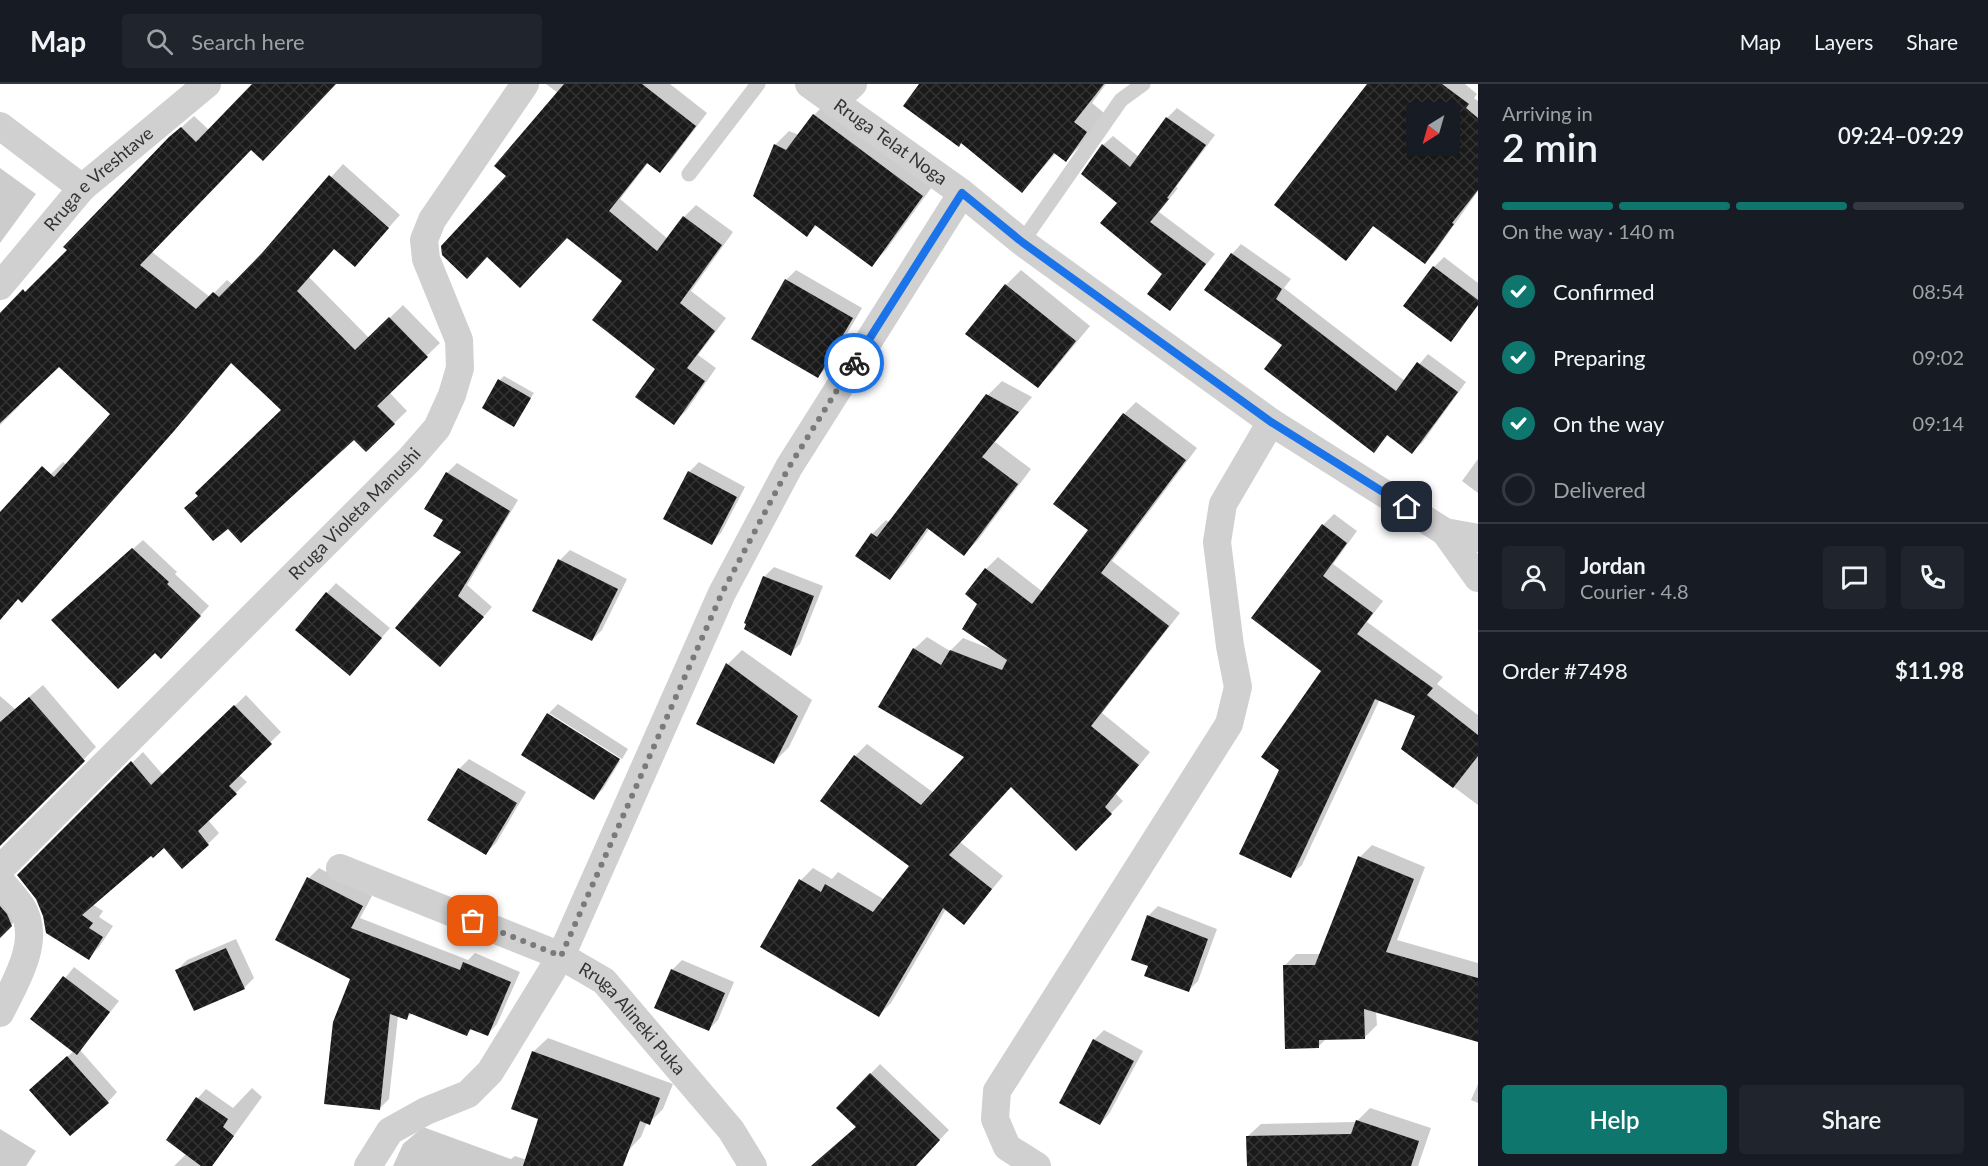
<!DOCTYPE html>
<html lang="en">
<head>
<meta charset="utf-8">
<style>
  body { margin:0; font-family:Lato,sans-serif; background:#20242c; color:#f1f3f6; height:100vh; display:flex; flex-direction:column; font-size:22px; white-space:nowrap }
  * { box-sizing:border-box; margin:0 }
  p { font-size:20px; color:#9ea1a6 }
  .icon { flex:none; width:33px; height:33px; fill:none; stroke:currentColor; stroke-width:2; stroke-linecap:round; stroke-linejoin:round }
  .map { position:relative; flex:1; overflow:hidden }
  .details { display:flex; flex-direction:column; background:#171b24; width:510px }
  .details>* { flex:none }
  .needle { width:39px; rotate:217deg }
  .buttons { position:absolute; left:1406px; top:18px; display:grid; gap:12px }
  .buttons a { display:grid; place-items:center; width:54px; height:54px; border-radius:6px; background:#171b24; box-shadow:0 3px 9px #0003; font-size:30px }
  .pin { position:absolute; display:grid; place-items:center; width:51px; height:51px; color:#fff; margin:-26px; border-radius:12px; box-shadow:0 3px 9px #0006 }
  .courier { position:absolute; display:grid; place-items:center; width:60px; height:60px; margin:-30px; border:4px solid #1a73e8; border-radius:50%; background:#fff; color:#222; box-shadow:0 2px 8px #0007 }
  .head em { font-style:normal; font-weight:600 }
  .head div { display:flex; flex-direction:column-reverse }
  .head { display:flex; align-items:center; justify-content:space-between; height:102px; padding:0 24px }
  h1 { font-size:39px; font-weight:600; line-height:45px }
  .bar { display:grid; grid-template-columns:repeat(4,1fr); gap:9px 6px; align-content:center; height:72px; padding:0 24px }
  .bar i { height:8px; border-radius:4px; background:#363941 }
  .bar .current { background:#0f766e }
  .bar p { grid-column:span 4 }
  .line { display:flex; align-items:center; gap:15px; padding:0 24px; border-top:2px solid #363941 }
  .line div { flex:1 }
  .round { display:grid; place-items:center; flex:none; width:63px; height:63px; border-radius:6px; background:#20242c }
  ol { padding:0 24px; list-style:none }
  li { display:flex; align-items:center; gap:18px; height:66px }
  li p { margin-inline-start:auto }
  li .icon { padding:6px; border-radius:50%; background:#0f766e; color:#fff; stroke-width:4 }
  li:last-child { color:#9ea1a6 }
  li i { width:33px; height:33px; border:3px solid #363941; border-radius:50% }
  .primary-button { display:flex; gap:12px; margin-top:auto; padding:12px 24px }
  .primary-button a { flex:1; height:69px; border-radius:6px; background:#0f766e; color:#fff; font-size:24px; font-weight:600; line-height:69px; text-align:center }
  .primary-button a+a { background:#20242c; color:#f1f3f6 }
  header { display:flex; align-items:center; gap:36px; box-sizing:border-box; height:84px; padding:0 30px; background:#171b24; border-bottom:2px solid #363941 }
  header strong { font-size:28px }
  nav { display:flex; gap:33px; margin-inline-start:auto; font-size:21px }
  .search { width:420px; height:54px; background:#20242c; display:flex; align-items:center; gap:15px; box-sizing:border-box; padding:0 21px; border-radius:6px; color:#9ea1a6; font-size:22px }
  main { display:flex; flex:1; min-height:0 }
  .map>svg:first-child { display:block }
  .shadow { fill:#0003; fill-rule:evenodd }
  .building { fill:url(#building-cross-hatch); fill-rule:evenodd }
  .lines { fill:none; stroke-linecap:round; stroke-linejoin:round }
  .lane { stroke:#d0d0d0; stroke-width:15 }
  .street { stroke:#d0d0d0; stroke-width:28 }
  .done { stroke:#7a7a7a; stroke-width:6; stroke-dasharray:0 10.8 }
  .route { stroke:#1a73e8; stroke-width:8 }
  .labels { text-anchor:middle; stroke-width:6; stroke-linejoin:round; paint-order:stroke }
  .street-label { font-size:18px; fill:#333; stroke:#fff }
</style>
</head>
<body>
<header>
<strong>Map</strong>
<div class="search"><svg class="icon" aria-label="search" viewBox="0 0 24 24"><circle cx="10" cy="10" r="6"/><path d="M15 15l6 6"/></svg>Search here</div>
<nav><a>Map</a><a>Layers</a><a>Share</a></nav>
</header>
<main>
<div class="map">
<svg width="1478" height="1082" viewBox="0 0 1478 1082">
  <defs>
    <pattern id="building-cross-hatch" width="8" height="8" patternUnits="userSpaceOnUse" patternTransform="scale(1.5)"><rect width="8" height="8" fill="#1a1a1a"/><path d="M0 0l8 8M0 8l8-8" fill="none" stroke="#333"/></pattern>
  </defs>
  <rect width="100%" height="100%" fill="#fff"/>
  <!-- shadow -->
  <path class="shadow" d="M254 0H335L251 64 152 168 210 213 227 196 233 201 343 80 400 131 367 168 335 164 309 193 369 254 403 221 440 259 389 308 407 327 366 366 354 354 228 443 186 424 283 326 232 278 187 332 35 504 19 514 0 536V448L51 390 63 378 67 381 112 329 59 281 19 319 20 321 0 341V240L184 41 194 32 209 46Z
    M546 0H670L707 29 672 75 660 87 648 79 620 115 668 155 684 133 696 121 733 148 691 207 726 234 698 271 716 284 686 327 674 339 657 285 624 197 508 92 558 9Z
    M921 0H1106L1092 19 1104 29 1084 58 1066 76 1056 69 1022 107Z
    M1369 0H1465L1477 10 1474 14 1478 17V107L1435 168 1425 178 1374 141 1346 175ZM1416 28H1449V62H1416Z
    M828 17 937 96 886 166 871 181 817 141 807 151 775 61 789 47 799 51 814 31Z
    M1177 24 1215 51 1176 103 1178 104 1159 128 1215 170 1169 225 1164 190 1119 118 1103 61 1113 52 1139 73 1167 34Z
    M0 84 36 110 0 159Z
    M1241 160 1291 195 1284 204 1405 297 1428 270 1466 298 1422 359 1412 368 1388 351 1374 367 1285 261 1232 170Z
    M1444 173 1478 199V222L1450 256 1434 183Z
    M796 186 862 224 828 282 818 292 786 196Z
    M1021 186 1090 242 1053 287 1038 302 967 250 1006 201Z
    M504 292 534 309 514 341 500 296Z
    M1002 297 1032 313 995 358 1031 385 978 456 964 470 930 444 904 480 890 494 872 450 886 436 890 439 988 311Z
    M1136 318 1197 364 1112 477 1180 529 1102 629 1150 668 1116 710 1123 717 1076 765 1011 702 960 758 1003 792 964 839 946 825 891 919 879 931 801 796 813 784 832 795 838 788 885 816 911 781 855 672 867 660 934 709 966 673 914 565 927 553 950 567 963 554 991 565 979 519 986 485 998 473 1043 508 1090 446 1124 330Z
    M1478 375V409L1462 397Z
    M699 378 745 403 721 449 711 459 689 388Z
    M457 379 518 416 467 501 492 523 450 571 463 468 445 435 447 389Z
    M1334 430 1357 447 1333 480 1383 517 1367 538 1443 593 1437 600 1478 631V721L1403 665 1416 631 1380 615 1302 781 1290 792 1281 685 1323 587 1253 533 1323 441Z
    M143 456 177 488 175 490 209 522 171 563 155 567 63 527Z
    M570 466 627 495 602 546 592 556 534 526 560 476Z
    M774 483 823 502 800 560 790 570 764 493Z
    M336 499 390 544 350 590 327 509Z
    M742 566 812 616 789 663 774 678 728 580Z
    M43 601 96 663 0 760V612L15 625Z
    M246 611 281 648 238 690 247 698 208 736 219 749 208 760 182 782 164 762 151 770 92 820 103 827 99 833 113 842 99 863 88 874 45 832 37 814 19 791 143 668 163 691Z
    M558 620 628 665 622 675 549 629Z
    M548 632 620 677 603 705 593 714Z
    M469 675 526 708 496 759 486 769 459 685Z
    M1372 761 1425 783 1397 856 1478 879V920L1376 927 1377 941 1365 953 1327 954 1319 962 1284 882 1296 870H1321L1360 773Z
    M319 784 372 812 360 834 468 876 475 869 520 888 497 940 488 950 473 944 467 950 412 929 406 935 398 932 389 1015 379 1025 352 895 277 855 309 794Z
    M0 812 15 837 0 852Z
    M1158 822 1217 845 1198 897 1188 907 1150 881 1148 832Z
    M236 855 254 894 244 904 177 886 187 876Z
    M682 876 734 898 718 936 708 946 672 886Z
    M74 883 119 917 80 966 117 1008 108 1018 41 996 74 967 32 935Z
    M1104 946 1143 967 1109 1030 1100 1040 1094 956Z
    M548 954 673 1000 663 1025 649 1039 647 1038 641 1053 628 1067 590 1082H393L403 1060 423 1043 511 1075 515 1072 527 1076 540 1034 513 1024 534 967Z
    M880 980 949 1046 914 1082H811L857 1042 838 1024Z
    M1478 1000V1019L1471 1016Z
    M252 1004 262 1013 212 1082H174L187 1069 168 1056 198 1014 206 1005 233 1024Z
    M1370 1024 1431 1044 1418 1082H1249L1248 1052 1261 1040 1356 1038Z
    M0 1045 36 1067 26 1082H0Z"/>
  <!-- building -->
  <path class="building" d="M252 0H336L263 77 251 66 140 181 196 225 213 208 219 213 262 169 329 91 389 144 355 183 334 165 297 207 355 266 389 233 428 273 377 322 395 340 366 368 354 356 241 459 228 445 213 457 184 424 198 412 195 409 281 326 231 279 174 347 22 519 18 515 0 536V428L42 382 54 393 110 330 59 283 0 339V229L23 205 25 208 67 166 63 163 169 53 181 43 196 58Z
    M564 0H642L696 42 660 89 647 79 609 127 657 167 683 132 722 161 680 219 715 247 687 284 705 297 674 341 635 313 655 285 592 236 622 197 567 154 520 204 487 173 467 195 442 171 441 162 506 92 494 82Z
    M919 0H1104L1074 38 1087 48 1066 78 1054 69 1022 109 961 59 959 63 903 22Z
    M1367 0H1442L1469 20 1466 24 1478 34V106L1452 139 1454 140 1425 180 1373 142 1346 177 1274 121ZM1416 28H1449V62H1416Z
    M813 30 923 112 872 183 815 141 807 153 753 112 774 60 786 66Z
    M1166 33 1206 61 1167 114 1169 115 1150 138 1206 180 1170 227 1147 210 1162 190 1100 139 1117 119 1081 90 1102 60 1130 83Z
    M1231 169 1282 205 1276 215 1396 307 1417 278 1458 308 1412 370 1387 351 1374 369 1264 285 1282 261 1204 206Z
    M1433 182 1478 216V221L1451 258 1403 222Z
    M785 195 853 234 818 294 751 255Z
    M1005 200 1076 257 1038 304 965 250Z
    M498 295 531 314 514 343 482 324Z
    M986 310 1019 328 982 373 1018 400 964 472 927 444 890 496 855 472 871 449 877 453Z
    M1123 329 1186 376 1101 489 1169 542 1091 642 1139 681 1105 723 1112 730 1076 767 1011 703 949 771 992 805 964 841 943 824 879 933 760 863 799 795 821 808 825 800 873 828 909 782 820 717 854 671 921 721 964 673 878 623 913 564 941 581 950 566 1002 586 1007 576 962 545 977 520 965 510 985 484 1032 520 1088 446 1053 420Z
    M688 387 737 413 712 461 663 435Z
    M446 388 510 427 458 512 484 533 440 583 395 544 461 468 433 452 443 436 424 425Z
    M1322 440 1347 459 1323 492 1373 529 1357 550 1433 604 1427 611 1478 651V672L1453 704 1401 665 1415 632 1375 615 1291 794 1239 770 1279 686 1261 673 1321 587 1251 534Z
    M132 464 169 498 167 500 201 532 161 575 155 569 118 605 51 536Z
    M558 475 618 505 592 557 532 527Z
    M763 492 814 512 791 572 744 545 746 540 744 539Z
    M326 508 382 554 350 592 295 546Z
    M726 579 798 632 774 680 696 640Z
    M29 613 85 677 0 762V638Z
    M234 621 272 660 229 702 237 710 198 747 209 761 182 785 164 764 153 774 151 772 82 831 93 839 89 844 103 853 89 876 46 849 43 832 36 815 17 791 131 677 151 701Z
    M547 629 620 675 594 716 521 671Z
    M458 684 517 719 486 771 427 736Z
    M1358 772 1414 795 1386 868 1478 894V958L1364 925 1365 955 1319 956V964L1285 965 1283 881H1315Z
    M307 793 363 822 351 844 460 886 463 878 511 898 488 952 470 945 467 952 409 929 407 936 390 930 380 1026 324 1020 333 938 350 895 275 856Z
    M0 822 7 830 12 842 0 854Z
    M1147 831 1208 855 1189 908 1144 892 1148 882 1131 876Z
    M226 864 245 905 194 927 175 886Z
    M671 885 725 909 709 947 654 924Z
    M63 892 110 928 77 971 30 935Z
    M1093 955 1134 977 1100 1041 1059 1019Z
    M532 967 660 1014 650 1041 640 1037 623 1082H523L538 1035 511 1025Z
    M67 972 109 1019 70 1052 29 1006Z
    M870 989 940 1056 916 1082H811L856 1043 836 1024Z
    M196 1013 228 1035 223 1043 234 1052 212 1082H201L166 1056Z
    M1356 1036 1419 1057 1411 1082H1247L1246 1052 1351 1050Z"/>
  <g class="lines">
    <!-- lane -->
    <path class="lane" d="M689 90 758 0
      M1022 158 1121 16 1143 0"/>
    <!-- street -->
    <g class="street">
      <path id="s1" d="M809 0 962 109 1022 158 1271 338 1445 448 1478 454"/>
      <path d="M833 18 853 0"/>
      <path d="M0 42 82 104"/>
      <path id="s2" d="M0 202 82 104 207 0"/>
      <path d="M1445 448 1478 494"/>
      <path id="s3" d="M340 784 561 872 604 897 731 1046 753 1082"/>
      <path id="s4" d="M0 785 410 375 437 344 452 311 460 284 459 256 426 175 424 156 432 136 525 0"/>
      <path d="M0 796C7 805 15 813 21 822 43 855 15 899 0 929"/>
      <path d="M368 1082 390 1047 426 1027 468 1010 490 988 561 872 722 509 789 383 962 109"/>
      <path d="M1037 1082 1007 1063 995 1035 997 1007 1229 640 1238 603 1230 562 1217 458 1223 420 1271 338"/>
    </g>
  </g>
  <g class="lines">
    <!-- done -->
    <path class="done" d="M473 837 561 872 722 509 789 383 854 279"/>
    <!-- route -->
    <path class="route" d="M854 279 962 109 1022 158 1271 338 1407 423"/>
  </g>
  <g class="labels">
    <!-- street labels -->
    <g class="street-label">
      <text dy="6" stroke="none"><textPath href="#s1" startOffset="100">Rruga Telat Noga</textPath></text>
      <text dy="6" stroke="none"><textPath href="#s2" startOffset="146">Rruga e Vreshtave</textPath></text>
      <text dy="6" stroke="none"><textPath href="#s4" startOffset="502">Rruga Violeta Manushi</textPath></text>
      <text dy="6" stroke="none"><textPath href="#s3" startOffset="334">Rruga Alineki Puka</textPath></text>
    </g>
  </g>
</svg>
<div class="buttons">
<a><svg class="needle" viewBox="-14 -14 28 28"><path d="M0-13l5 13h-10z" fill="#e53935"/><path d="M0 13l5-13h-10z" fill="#9ea1a6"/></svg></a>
</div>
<div class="pin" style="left:473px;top:837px;background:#ea580c"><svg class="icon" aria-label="bag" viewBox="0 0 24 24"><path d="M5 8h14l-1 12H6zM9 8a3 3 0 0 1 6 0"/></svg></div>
<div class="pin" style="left:1407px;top:423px;background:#1f2937"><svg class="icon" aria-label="home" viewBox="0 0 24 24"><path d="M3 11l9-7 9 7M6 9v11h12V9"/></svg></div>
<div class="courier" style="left:854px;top:279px"><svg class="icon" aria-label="bike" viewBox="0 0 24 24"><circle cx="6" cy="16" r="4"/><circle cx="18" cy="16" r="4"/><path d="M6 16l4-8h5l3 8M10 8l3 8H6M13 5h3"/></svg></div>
</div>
<section class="details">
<div class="head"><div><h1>2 min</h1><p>Arriving in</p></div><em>09:24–09:29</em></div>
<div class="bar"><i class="current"></i><i class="current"></i><i class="current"></i><i></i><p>On the way · 140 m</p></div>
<ol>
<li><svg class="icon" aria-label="check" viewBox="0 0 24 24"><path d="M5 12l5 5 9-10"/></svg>Confirmed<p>08:54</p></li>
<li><svg class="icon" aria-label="check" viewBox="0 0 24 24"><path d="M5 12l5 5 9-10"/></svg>Preparing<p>09:02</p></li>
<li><svg class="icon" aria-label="check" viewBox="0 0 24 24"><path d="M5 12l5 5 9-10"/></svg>On the way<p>09:14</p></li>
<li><i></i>Delivered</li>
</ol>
<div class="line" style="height:108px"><a class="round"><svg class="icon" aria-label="person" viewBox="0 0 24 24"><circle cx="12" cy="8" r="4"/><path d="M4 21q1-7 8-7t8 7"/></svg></a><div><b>Jordan</b><p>Courier · 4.8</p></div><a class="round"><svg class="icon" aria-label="chat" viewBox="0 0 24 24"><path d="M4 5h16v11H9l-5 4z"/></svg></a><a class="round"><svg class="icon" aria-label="phone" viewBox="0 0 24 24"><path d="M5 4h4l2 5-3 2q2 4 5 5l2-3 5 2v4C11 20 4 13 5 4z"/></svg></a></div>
<div class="line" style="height:78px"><div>Order #7498</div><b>$11.98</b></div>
<div class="primary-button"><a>Help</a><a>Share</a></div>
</section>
</main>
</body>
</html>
